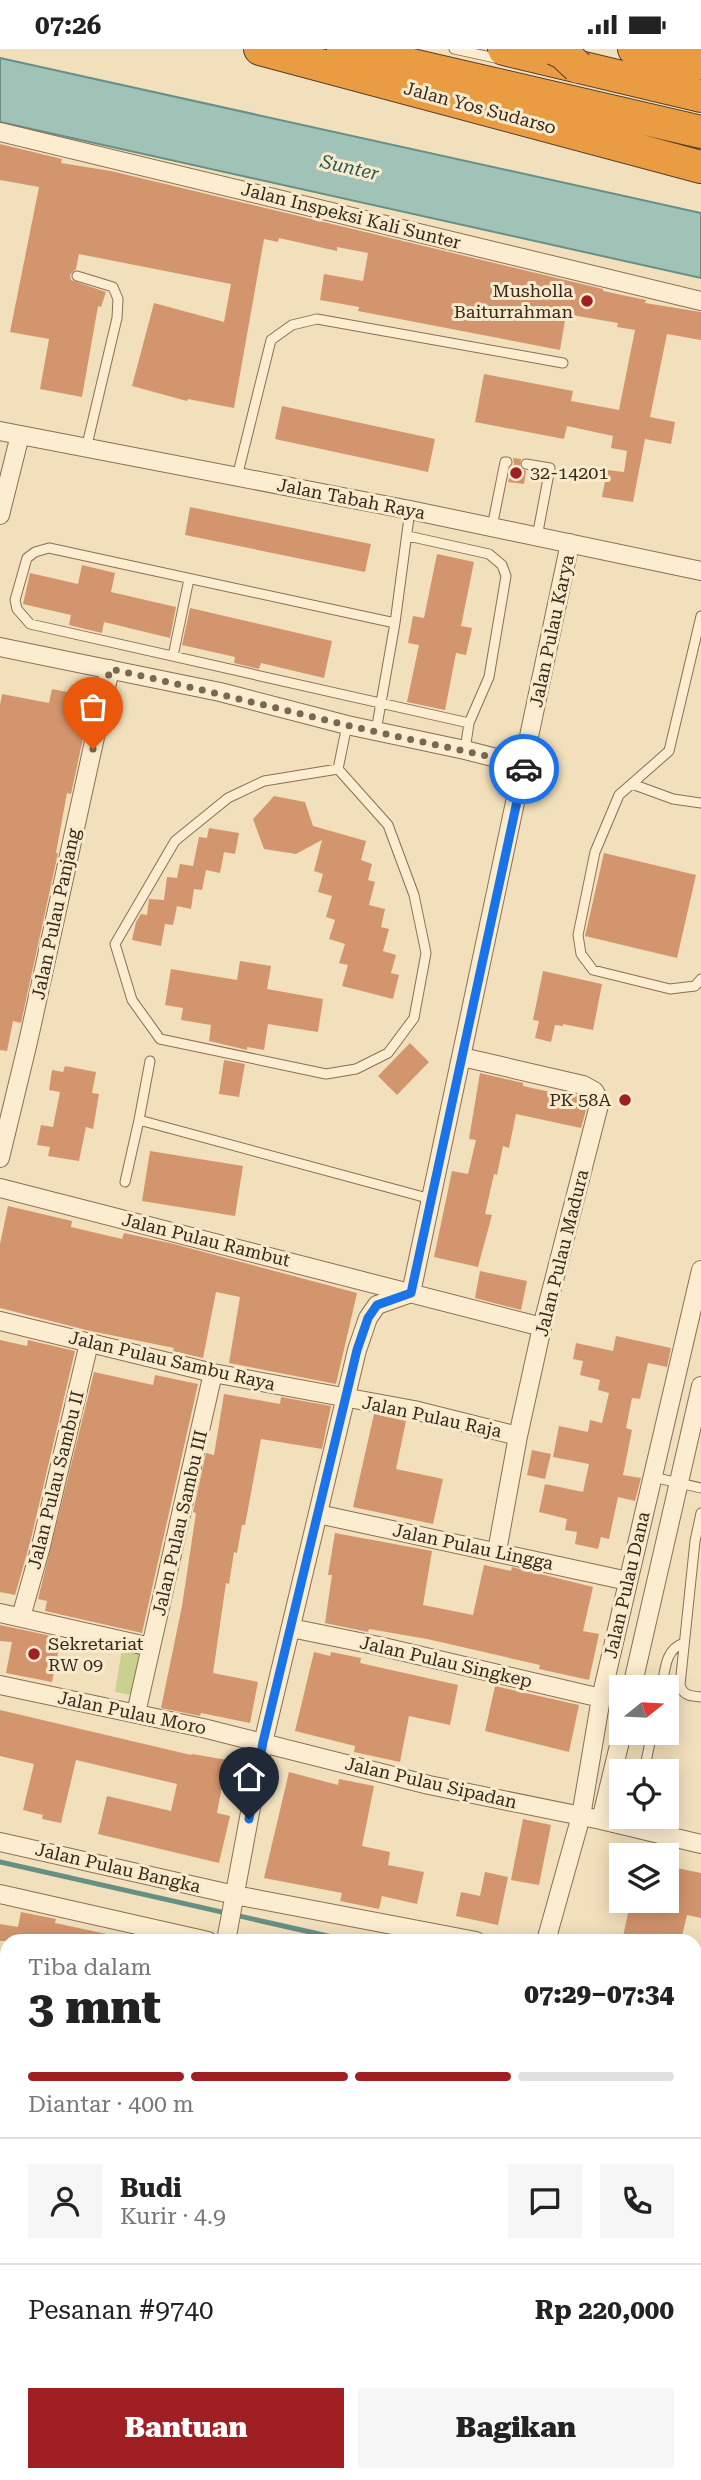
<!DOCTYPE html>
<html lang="id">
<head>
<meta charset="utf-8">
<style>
  body { margin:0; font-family:"Roboto Serif",serif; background:#f6f6f6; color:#222; height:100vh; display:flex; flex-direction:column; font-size:26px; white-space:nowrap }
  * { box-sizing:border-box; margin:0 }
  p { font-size:23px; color:#767676 }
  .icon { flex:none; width:38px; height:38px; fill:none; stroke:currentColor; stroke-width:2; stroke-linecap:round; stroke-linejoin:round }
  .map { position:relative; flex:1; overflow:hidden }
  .side { position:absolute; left:0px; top:1885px; width:702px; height:548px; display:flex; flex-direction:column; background:#fff; border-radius:21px 21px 0 0; box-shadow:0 4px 18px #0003 }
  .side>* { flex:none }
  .needle { width:46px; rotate:72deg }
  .tools { position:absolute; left:609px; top:1626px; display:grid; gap:14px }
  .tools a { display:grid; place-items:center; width:70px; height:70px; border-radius:0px; background:#fff; box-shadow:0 4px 18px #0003; font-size:35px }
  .pin { position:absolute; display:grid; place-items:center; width:60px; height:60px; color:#fff; margin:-72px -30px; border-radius:50% 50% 50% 0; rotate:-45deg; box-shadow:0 0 7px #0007 }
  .pin .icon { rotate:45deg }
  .courier { position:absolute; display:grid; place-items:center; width:70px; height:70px; margin:-35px; border:5px solid #1a73e8; border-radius:50%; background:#fff; color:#222; box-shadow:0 2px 9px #0007 }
  .head em { font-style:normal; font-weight:800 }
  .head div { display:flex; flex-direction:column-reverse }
  .head { display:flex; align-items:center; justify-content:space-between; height:119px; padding:0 28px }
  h1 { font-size:46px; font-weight:800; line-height:52px }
  .bar { display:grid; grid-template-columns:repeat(4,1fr); gap:10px 7px; align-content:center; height:84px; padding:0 28px }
  .bar i { height:9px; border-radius:5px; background:#e0e0e0 }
  .bar .current { background:#9f1f23 }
  .bar p { grid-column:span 4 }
  .line { display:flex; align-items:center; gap:18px; padding:0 28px; border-top:2px solid #e0e0e0 }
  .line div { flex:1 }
  .round { display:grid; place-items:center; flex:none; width:74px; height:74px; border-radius:0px; background:#f6f6f6 }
  .cta { display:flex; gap:14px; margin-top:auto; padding:14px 28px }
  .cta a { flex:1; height:80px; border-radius:0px; background:#9f1f23; color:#fff; font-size:28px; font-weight:800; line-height:80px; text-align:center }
  .cta a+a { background:#f6f6f6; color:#222 }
  .status { display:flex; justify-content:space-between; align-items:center; height:49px; padding:0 35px; background:#fff; direction:ltr }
  .status svg { height:19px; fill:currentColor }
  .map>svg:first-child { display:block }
  .green { fill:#cad08f }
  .water { fill:#a0c2b7; stroke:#679085; stroke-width:2 }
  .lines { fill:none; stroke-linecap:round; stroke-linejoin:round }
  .stream { stroke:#679085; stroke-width:5 }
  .building { fill:#d3956e }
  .lane-casing { stroke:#8a6f54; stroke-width:11 }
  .street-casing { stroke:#8a6f54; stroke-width:20 }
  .highway-casing { stroke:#573d29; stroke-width:34 }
  .lane { stroke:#fcedd0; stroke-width:9 }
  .street { stroke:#fcedd0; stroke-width:18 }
  .highway { stroke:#ea9c43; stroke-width:32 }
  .highway-bridge-casing { stroke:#573d29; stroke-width:34; stroke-linecap:butt }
  .highway-bridge { stroke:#ea9c43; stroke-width:32 }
  .done { stroke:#796853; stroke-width:7; stroke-dasharray:0 12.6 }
  .route { stroke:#1a73e8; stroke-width:9 }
  .poi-dot { fill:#9f1f23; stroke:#f8eacc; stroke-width:2.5 }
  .labels { text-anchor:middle; stroke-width:6; stroke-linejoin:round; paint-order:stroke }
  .street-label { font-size:18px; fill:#38281a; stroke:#f8eacc }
  .poi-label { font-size:18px; fill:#38281a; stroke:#f8eacc; text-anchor:end }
  .water-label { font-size:19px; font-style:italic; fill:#285955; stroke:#f8eacc }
</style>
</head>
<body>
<div class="status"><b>07:26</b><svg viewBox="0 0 49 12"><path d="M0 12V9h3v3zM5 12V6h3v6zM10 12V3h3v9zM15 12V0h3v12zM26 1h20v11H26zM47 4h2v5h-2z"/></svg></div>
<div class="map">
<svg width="701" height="2431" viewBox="0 0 701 2431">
  <rect width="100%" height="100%" fill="#f2e0bc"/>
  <!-- green -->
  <path class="green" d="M122 1600 139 1604 131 1646 115 1643Z"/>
  <!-- water -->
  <path class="water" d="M0 9 701 164V229L0 73Z"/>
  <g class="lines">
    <!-- stream -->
    <path class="stream" d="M0 1813 350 1892
      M695 1970 701 1971"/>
  </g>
  <!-- building -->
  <path class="building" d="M0 95 62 110 61 114 111 122 603 240V242L646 251 645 254 701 263V291L667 285 650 368 675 373 671 395 645 390 633 453 602 448 607 421 624 423 627 402 611 399 613 387 567 377 564 390 475 373 484 325 573 342 571 352 619 361 635 281 617 278 618 274 566 265 560 301 358 262 359 258 320 251 324 225 363 232 368 204 337 198V202L279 189 278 193 264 190 234 359 188 350 187 352 132 337 154 254 224 273 231 235 79 205 76 220 70 226 71 231 106 243 101 258 98 257 82 348 40 340 49 290 10 283 39 138 0 131Z
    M282 357 435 390 428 423 275 390Z
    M513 409 521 410 520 418 526 422 524 435 508 433 514 414Z
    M190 458 371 495 365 523 185 486Z
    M437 505 474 513 461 577 472 579 466 606 456 604 445 661 407 653 419 596 408 594 413 567 424 569Z
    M82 516 115 524 111 543 176 558 170 589 104 573 102 584 69 576 71 566 23 555 30 524 78 535Z
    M190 559 332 592 324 629 261 614 259 620 234 614 235 608 182 596Z
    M52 640 92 648 71 745 67 744 56 804H58L21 974 13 972 7 1002 0 1001V656L2 645 49 654Z
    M274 747 305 753 313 777 366 792 361 811 372 815 368 831 375 833 369 856 385 860 381 878 389 880 383 902 396 906 391 924 399 926 393 950 342 937 348 916 339 914 345 895 329 890 335 871 326 868 332 847 318 843 323 825 314 822 322 791 296 805 264 800 253 770Z
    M209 779 239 784 235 805 224 803 220 824 206 821 202 841 194 840 191 860 177 857 173 876 165 875 161 897 132 891 136 873 141 865 147 866 149 850 164 851 167 828 177 829 180 815 193 817 199 788 207 789Z
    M604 804 696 826 677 909 585 887Z
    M240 912 271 917 267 940 323 950 318 983 268 975 264 1001 247 998V1001L209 992 211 976 181 971 183 959 165 956 171 920 237 931Z
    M543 922 602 935 593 981 563 975V977L555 976 551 993 535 989 539 972 533 971Z
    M410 994 429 1013 397 1046 378 1027Z
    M224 1011 245 1015 239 1048 219 1045Z
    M65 1017 96 1023 92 1044 99 1045 93 1080 86 1078 79 1112 48 1107 50 1098 37 1096 41 1076 53 1078 60 1043 49 1041 52 1021 63 1023Z
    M480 1024 523 1034V1037L564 1046 565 1043 579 1047 588 1054 581 1079 516 1065 509 1099 503 1097 497 1126 494 1125 485 1165 492 1166 478 1218 434 1208 452 1122 468 1125 476 1091 469 1090Z
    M150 1102 243 1117 235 1167 142 1152Z
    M8 1157 72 1172 71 1178 122 1190 124 1184 174 1195 357 1244 336 1335 229 1314 240 1248 216 1243 203 1309 173 1302 174 1299 86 1281 0 1259V1195Z
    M480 1222 527 1232 521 1261 475 1249Z
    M616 1287 671 1299 667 1318 648 1314 640 1350 632 1349 626 1379 632 1381 623 1426 641 1429 635 1452 618 1448 609 1490 601 1488 598 1500 575 1495 577 1483 565 1481 567 1470 539 1463 545 1435 583 1443 589 1415 553 1408 559 1377 588 1383 590 1371 602 1374 609 1344 598 1341 600 1331 580 1326 583 1312 573 1310 576 1294 613 1302Z
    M0 1291 27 1297 28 1291 75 1302 30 1494 15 1546 0 1543Z
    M94 1323 153 1336 155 1326 198 1335 142 1584 45 1562 47 1552 38 1550Z
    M224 1345 280 1355 281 1348 331 1357 322 1400 261 1390 245 1476H242L237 1504 234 1503 229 1535 226 1534 213 1624 258 1633 250 1674 201 1664 200 1667 161 1659 182 1557 196 1464 193 1463 206 1404 214 1406Z
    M374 1365 406 1372 396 1420 443 1430 433 1475 353 1458Z
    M532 1401 551 1405 545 1430 527 1426Z
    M335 1484 432 1502 423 1556 473 1566 484 1516 511 1522 512 1518 593 1538 583 1582 599 1585 589 1631 539 1620 540 1616 427 1590 369 1580 368 1583 325 1574 332 1526H328Z
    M0 1576 61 1589 52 1633 6 1624 12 1593 0 1592Z
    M314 1603 330 1607 331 1603 361 1609 360 1614 458 1636 450 1676 409 1667 400 1713 354 1703 355 1697 295 1682Z
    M495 1637 579 1656 569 1703 485 1682Z
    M0 1661 191 1706 192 1705 227 1711 217 1764 230 1767 219 1814 98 1785 107 1747 171 1762 177 1735 76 1711 61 1774 42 1770 43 1766 23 1761 34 1715 0 1707Z
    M289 1723 338 1736 339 1730 374 1737 362 1797 390 1803 388 1816 424 1823 417 1855 382 1847 379 1860 340 1852 342 1844 264 1829Z
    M523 1770 551 1776 539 1836 511 1831Z
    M667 1817 701 1824V1869L687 1866 681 1891 669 1889V1892H622L629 1860 635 1862 637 1852H667Z
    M485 1823 508 1828 498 1876 456 1867 461 1843 480 1847Z
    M21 1863 56 1870 55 1874 107 1885 106 1892H0V1875L18 1878Z"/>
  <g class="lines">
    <defs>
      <path id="lane" d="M454 0 500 10
        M77 227 113 238 118 250 117 269 86 400
        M526 415 550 419 537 488
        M237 428 271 291 292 276 317 270 563 314
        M492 478 505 413H507
        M701 567 669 702 619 746 595 803 578 886 581 905 593 921 670 940 695 937 701 930
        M395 574 49 499 35 503 27 509 15 551 17 560 30 575 469 674 489 628 506 527 502 516 489 505 408 487
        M173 607 189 530
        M376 682 395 574 410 461
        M465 701 469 674
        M338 720 388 776 414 846 426 904 414 969 388 1004 356 1020 326 1025 160 990 132 951 115 895 175 792 228 749 264 732Z
        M338 720 347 676
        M632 735 673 750 701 754
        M150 1012 139 1071 431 1150
        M125 1133 139 1071
        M653 1428 701 1439
        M701 1464 695 1492 680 1636C683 1647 691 1647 701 1648
        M662 1638C665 1621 665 1600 684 1594
        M644 1722 652 1684
        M150 2426 173 2431
        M117 2431 118 2426"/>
      <path id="street" d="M0 83 701 252
        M0 382 410 461 701 522
        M0 466 20 386
        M0 598 220 643 347 676 465 701 524 716
        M462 1008 583 1036 594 1042 600 1052 542 1278 518 1387 497 1502
        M0 1109 28 993 110 620
        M0 1139 542 1278
        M411 1244 570 494
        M0 1272 213 1324 414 1361 518 1387
        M318 1465 628 1532
        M0 1564 151 1598
        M21 1568 41 1497 89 1294
        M291 1579 379 1597 601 1649
        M0 1636 203 1679 429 1736 601 1771 701 1795
        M632 1638 701 1337
        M136 1664 213 1324
        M601 1771 622 1684
        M0 1793 235 1846 476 1892
        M0 1845 208 1892
        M226 1892 263 1694 357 1301 368 1269 377 1256 411 1244
        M546 1892 581 1767 601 1649 701 1221
        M695 1940 701 1941
        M0 1987 7 1989
        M695 1995 701 1997
        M0 2121 7 2122
        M695 2152 701 2153
        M0 2261 7 2229
        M0 2358 7 2359
        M695 2360 701 2331
        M291 2426 316 2431
        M84 2431 85 2426
        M386 2431 388 2426
        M528 2431 530 2426
        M679 2431 680 2426"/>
      <path id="highway" d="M260 0 701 118
        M343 0 701 83
        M504 0 701 47
        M634 0 701 14"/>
    </defs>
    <!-- lane casing -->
    <use href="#lane" class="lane-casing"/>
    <!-- street casing -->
    <use href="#street" class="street-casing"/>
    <!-- highway casing -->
    <use href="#highway" class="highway-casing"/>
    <!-- lane -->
    <use href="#lane" class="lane"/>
    <!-- street -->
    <use href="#street" class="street"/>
    <!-- highway -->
    <use href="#highway" class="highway"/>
    <defs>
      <path id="highway-bridge" d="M554 0 563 4 578 18"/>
    </defs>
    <!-- highway-bridge casing -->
    <use href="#highway-bridge" class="highway-bridge-casing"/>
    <!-- highway-bridge -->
    <use href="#highway-bridge" class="highway-bridge"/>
  </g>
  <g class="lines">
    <!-- done -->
    <path class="done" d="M93 700 110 620C189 637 267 657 346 676 405 690 465 701 524 716V720"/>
    <!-- route -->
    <path class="route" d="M249 1770 263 1693 357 1301 368 1269 377 1256 411 1244 524 720"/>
  </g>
  <!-- markers -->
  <g class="poi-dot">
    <circle cx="587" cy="252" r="7"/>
    <circle cx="516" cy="424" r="7"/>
    <circle cx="625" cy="1051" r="7"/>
    <circle cx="34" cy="1605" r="7"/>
  </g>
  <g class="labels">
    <!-- street labels -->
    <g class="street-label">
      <text transform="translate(480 59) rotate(15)" y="6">Jalan Yos Sudarso</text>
      <text transform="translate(351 167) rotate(14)" y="6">Jalan Inspeksi Kali Sunter</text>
      <text transform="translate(351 450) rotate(11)" y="6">Jalan Tabah Raya</text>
      <text transform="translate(552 582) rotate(-78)" y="6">Jalan Pulau Karya</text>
      <text transform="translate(56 865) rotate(-78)" y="6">Jalan Pulau Panjang</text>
      <text transform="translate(206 1191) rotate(14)" y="6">Jalan Pulau Rambut</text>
      <text transform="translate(562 1204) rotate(-76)" y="6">Jalan Pulau Madura</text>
      <text transform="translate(172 1312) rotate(13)" y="6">Jalan Pulau Sambu Raya</text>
      <text transform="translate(432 1368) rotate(12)" y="6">Jalan Pulau Raja</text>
      <text transform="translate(56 1431) rotate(-76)" y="6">Jalan Pulau Sambu II</text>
      <text transform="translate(180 1474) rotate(-77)" y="6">Jalan Pulau Sambu III</text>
      <text transform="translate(473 1498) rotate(12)" y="6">Jalan Pulau Lingga</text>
      <text transform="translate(627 1536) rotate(-77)" y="6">Jalan Pulau Dana</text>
      <text transform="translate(446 1613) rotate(13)" y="6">Jalan Pulau Singkep</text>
      <text transform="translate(132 1664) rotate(12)" y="6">Jalan Pulau Moro</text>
      <text transform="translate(431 1734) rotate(13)" y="6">Jalan Pulau Sipadan</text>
      <text transform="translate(118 1819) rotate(13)" y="6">Jalan Pulau Bangka</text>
    </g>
    <!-- poi labels -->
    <g class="poi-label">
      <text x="573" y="248">Musholla<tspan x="573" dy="21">Baiturrahman</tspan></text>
      <text x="530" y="430" text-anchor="start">32-14201</text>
      <text x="611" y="1057">PK 58A</text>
      <text x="48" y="1601" text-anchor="start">Sekretariat<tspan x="48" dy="21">RW 09</tspan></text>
    </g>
    <!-- water labels -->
    <g class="water-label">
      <text transform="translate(350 118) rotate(13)" y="7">Sunter</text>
    </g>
  </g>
</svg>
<div class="tools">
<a><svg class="needle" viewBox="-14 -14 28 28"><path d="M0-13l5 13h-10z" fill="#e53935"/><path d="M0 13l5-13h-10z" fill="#767676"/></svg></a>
<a><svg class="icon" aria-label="locate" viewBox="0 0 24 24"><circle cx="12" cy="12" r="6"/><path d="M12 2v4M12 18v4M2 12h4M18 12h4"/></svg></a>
<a><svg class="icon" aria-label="layers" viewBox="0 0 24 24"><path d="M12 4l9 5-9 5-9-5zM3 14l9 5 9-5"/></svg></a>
</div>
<div class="pin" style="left:93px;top:700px;background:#ea580c"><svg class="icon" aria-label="bag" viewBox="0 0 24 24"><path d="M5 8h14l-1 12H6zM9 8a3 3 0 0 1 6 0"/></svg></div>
<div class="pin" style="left:249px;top:1770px;background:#1f2937"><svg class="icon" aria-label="home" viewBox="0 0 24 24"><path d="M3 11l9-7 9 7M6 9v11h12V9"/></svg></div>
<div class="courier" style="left:524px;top:720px"><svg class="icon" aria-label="car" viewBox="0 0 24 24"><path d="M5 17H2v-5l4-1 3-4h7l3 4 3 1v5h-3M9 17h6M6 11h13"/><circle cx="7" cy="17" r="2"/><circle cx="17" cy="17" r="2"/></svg></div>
<section class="side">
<div class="head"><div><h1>3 mnt</h1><p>Tiba dalam</p></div><em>07:29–07:34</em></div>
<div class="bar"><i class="current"></i><i class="current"></i><i class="current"></i><i></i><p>Diantar · 400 m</p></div>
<div class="line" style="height:126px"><a class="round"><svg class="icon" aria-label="person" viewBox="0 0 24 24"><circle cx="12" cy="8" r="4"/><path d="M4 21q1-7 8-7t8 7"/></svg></a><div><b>Budi</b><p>Kurir · 4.9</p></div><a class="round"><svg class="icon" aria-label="chat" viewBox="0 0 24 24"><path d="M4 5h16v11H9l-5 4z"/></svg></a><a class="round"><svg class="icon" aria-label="phone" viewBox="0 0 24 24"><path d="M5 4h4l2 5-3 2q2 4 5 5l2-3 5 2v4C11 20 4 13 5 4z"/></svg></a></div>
<div class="line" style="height:91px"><div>Pesanan #9740</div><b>Rp 220,000</b></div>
<div class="cta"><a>Bantuan</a><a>Bagikan</a></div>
</section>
</div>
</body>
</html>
